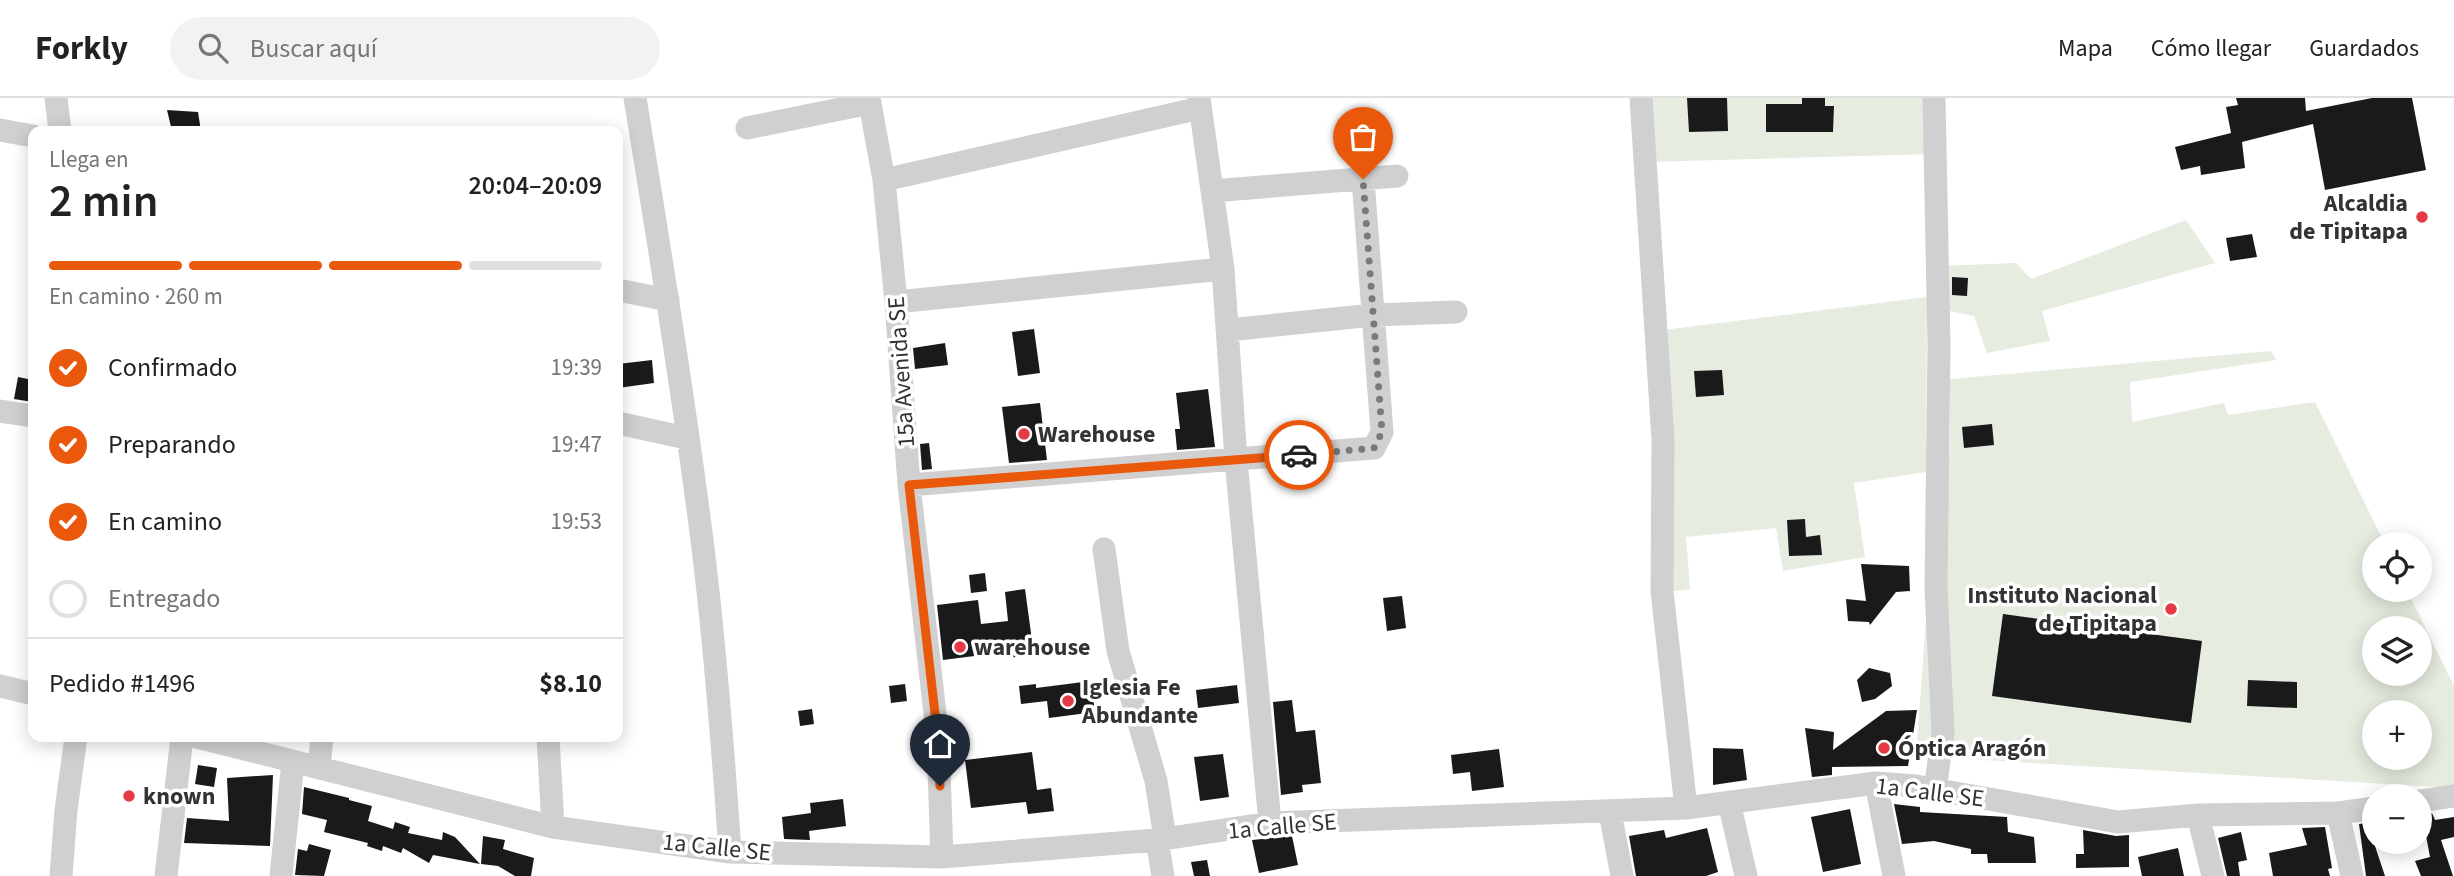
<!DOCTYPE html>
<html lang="es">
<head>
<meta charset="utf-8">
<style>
  body { margin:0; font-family:"Source Sans 3",sans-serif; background:#f2f2f2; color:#222; height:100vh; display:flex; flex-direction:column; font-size:26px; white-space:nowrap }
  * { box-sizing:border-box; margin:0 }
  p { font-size:23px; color:#767676 }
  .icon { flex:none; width:38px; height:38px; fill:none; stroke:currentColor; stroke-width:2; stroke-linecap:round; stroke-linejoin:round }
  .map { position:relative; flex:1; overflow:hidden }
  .sheet { position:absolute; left:28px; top:28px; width:595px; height:616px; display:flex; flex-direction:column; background:#fff; border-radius:14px; box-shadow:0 4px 18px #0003 }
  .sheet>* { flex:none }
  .tools { position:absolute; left:2362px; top:434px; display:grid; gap:14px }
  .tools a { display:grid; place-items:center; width:70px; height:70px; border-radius:50%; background:#fff; box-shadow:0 4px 18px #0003; font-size:35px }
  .pin { position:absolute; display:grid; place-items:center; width:60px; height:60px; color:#fff; margin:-72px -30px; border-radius:50% 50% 50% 0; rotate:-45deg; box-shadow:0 0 7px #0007 }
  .pin .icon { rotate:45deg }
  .courier { position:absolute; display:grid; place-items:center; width:70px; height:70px; margin:-35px; border:5px solid #ea580c; border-radius:50%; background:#fff; color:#222; box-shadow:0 2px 9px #0007 }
  .headline em { font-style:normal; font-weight:600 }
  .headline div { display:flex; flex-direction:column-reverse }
  .headline { display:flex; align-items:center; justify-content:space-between; height:119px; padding:0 21px }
  h1 { font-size:46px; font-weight:600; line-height:52px }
  .bar { display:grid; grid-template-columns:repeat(4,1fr); gap:10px 7px; align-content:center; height:84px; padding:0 21px }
  .bar i { height:9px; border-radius:5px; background:#e0e0e0 }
  .bar .current { background:#ea580c }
  .bar p { grid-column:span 4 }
  .line { display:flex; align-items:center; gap:18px; padding:0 21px; border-top:2px solid #e0e0e0 }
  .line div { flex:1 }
  ol { padding:0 21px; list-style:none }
  li { display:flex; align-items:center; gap:21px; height:77px }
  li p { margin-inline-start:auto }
  li .icon { padding:7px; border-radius:50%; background:#ea580c; color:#fff; stroke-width:4 }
  li:last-child { color:#767676 }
  li i { width:38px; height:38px; border:4px solid #e0e0e0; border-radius:50% }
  header { display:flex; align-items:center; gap:42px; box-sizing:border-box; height:98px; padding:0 35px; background:#fff; border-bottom:2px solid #e0e0e0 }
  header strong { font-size:33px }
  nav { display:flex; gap:38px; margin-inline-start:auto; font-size:24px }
  .search { width:490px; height:63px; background:#f2f2f2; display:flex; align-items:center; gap:18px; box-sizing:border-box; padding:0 24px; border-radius:38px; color:#767676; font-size:26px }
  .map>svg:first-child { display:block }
  .green { fill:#e6ecdf; fill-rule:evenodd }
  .building { fill:#1a1a1a }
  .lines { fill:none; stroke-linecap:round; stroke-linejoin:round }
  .minor { stroke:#d0d0d0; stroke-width:23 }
  .done { stroke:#7a7a7a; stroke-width:7; stroke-dasharray:0 12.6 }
  .route { stroke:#ea580c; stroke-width:9 }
  .poi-dot { fill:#e63946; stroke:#fff; stroke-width:2.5 }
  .labels { text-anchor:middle; stroke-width:7; stroke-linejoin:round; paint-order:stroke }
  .poi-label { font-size:24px; font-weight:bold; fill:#333; stroke:#fff; text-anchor:start }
  .street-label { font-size:24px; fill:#333; stroke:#fff }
</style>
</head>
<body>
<header>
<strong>Forkly</strong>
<div class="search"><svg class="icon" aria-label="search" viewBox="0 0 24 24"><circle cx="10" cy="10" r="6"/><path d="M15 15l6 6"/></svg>Buscar aquí</div>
<nav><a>Mapa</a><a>Cómo llegar</a><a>Guardados</a></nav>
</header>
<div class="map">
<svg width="2454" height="778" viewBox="0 0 2454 778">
  <rect width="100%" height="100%" fill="#fff"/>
  <!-- green -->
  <path class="green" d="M1644 0H1932V56L1647 64Z
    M2186 122 2215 165 2042 213 2050 243 1987 255 1974 218 1941 211 1942 168 2016 165 2031 181Z
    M1927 199 1926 374 1854 385 1865 459 1783 473 1776 430 1686 439 1690 491 1667 494 1663 232Z
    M2271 253 2276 262 2130 284 2132 324 2224 305 2228 317 2315 304 2385 446H2375V492H2407L2454 588V690L1916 658 1938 359 1950 356V281ZM2375 530H2420V576H2375ZM2375 614H2420V660H2375Z"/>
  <!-- building -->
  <path class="building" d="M1687 0H1727L1728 33 1689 34Z
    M1802 0H1825V8H1834L1833 34H1766V6H1802Z
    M2236 0H2305L2306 13 2372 0H2412L2426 72 2325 92 2313 26 2242 44 2245 70 2201 77 2200 68 2181 72 2175 49 2231 35 2226 9 2238 7Z
    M167 12 198 14 201 33H172Z
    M2252 136 2257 159 2230 163 2226 140Z
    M1952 179 1968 180 1967 198 1952 197Z
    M1034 231 1040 275 1018 278 1012 234Z
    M945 245 948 267 915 271 913 250Z
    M652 262 654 285 618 290V266Z
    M1722 272 1724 297 1696 299 1694 273Z
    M18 279 33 282V304L14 301Z
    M1208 291 1215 349 1177 352 1175 331H1180L1176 295Z
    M1040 305 1047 362 1009 365 1002 309Z
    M1992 326 1994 347 1964 350 1962 329Z
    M929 345 932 371 922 372 920 346Z
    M1805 421 1806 439 1820 437 1822 457 1789 458 1787 422Z
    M1861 466 1909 468 1910 493 1896 494 1870 527 1869 524 1848 523 1846 501 1866 503Z
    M985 475 987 493 971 495 969 477Z
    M1025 491 1034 557 1007 560 1006 554 943 562 937 507 978 502 981 526 1008 523 1005 494Z
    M1402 498 1406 530 1387 533 1383 500Z
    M2003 516 2202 543 2191 625 1992 598Z
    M1869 570 1890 575 1892 588 1875 601 1862 604 1857 582Z
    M2248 582 2297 584V610L2247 608Z
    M1091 583 1095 614 1049 620 1047 603 1021 606 1019 588 1036 586V590Z
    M905 586 907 603 891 605 889 588Z
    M1237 587 1239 605 1198 610 1196 592Z
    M1292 602 1296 634 1315 632 1321 685 1302 687 1303 694 1281 697 1273 604Z
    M812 611 814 626 800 628 798 613Z
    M1917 612 1908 668 1832 669V677L1812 679 1805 630 1834 634 1833 652 1886 613Z
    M1713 650 1743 651 1747 682 1713 687Z
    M1499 651 1504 689 1472 693 1470 674 1453 676 1451 657Z
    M1032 654 1037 692 1051 690 1054 713 1028 716 1026 704 971 710 965 662Z
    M1223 656 1229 699 1200 703 1194 659Z
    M198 667 217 670 214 689 195 686Z
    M273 677 270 748 184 745 187 720 229 723 227 680Z
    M304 689 349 700V702L372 708 368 723 393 731 395 724 410 729 408 735 442 742 443 734 455 739 480 766 433 757 429 765 403 750 401 755 383 748 382 753 367 748 368 745 324 734 327 722 302 716Z
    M843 701 846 728 809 733 810 742 784 741 782 719 811 715 810 705Z
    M1894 706 1920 709V714L2007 719 2008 734 2034 739 2036 765H1988L1987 756H1971V751L1934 743 1902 746Z
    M1850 711 1861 766 1823 774 1811 719Z
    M2432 715 2435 722 2454 719V739L2441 742 2453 778H2421L2415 763 2430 759 2422 717Z
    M2367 725 2369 729 2375 728V748L2385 778H2366L2359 726Z
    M2325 729 2332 770 2328 771 2330 778H2273L2269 755 2307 747 2302 730Z
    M1707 730 1718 774 1706 778H1636L1629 738 1664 732 1666 740Z
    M2083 732 2116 738 2129 737V769L2076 770V756H2084Z
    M2241 734 2247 762 2238 764 2240 778H2227L2218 740Z
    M483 738 505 742 503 751 534 760 531 778H515L498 768 481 766Z
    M1292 738 1298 767 1259 775 1252 742Z
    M309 746 331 752 324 778 295 777 298 751 307 753Z
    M2178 750 2184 778H2142L2138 759Z
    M1207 762 1210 778H1194L1191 764Z"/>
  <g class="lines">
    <!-- minor -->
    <path class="minor" d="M56 0 60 33
      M635 0C659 147 683 294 702 442 715 546 723 650 730 754
      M869 0 884 82 896 204 909 387 938 642 942 759
      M1199 0 1223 171 1236 362 1270 725
      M1641 0 1663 342 1662 493 1686 710
      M1934 0 1939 248 1936 490 1943 635 1935 692
      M747 30 870 5
      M0 32 33 38
      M884 82 1200 10
      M1212 93 1397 78
      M618 192 668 202
      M896 204 1223 171
      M1228 232 1373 217 1456 214
      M0 313 33 318
      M618 325 686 340
      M909 387 1374 350 1382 334 1363 81
      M1104 451 1118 553 1156 683 1165 740
      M0 588 33 596
      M197 639 553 729 730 754 942 759 1157 742 1270 725 1686 710 1876 685 1916 688 2118 724 2198 717 2338 715 2375 710
      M548 639 553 729
      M319 670 322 639
      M1876 685 1894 778
      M2420 703 2454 698
      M1729 704 1746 778
      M1610 714 1622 778
      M2338 715 2352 778
      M2198 717 2213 778
      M1157 742 1163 778
      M61 778 66 712 76 639
      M166 778 182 639
      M281 778 293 664"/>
  </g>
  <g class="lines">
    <!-- done -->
    <path class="done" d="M1299 357 1374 350 1382 334 1363 81"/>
    <!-- route -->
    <path class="route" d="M940 688 938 642 909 387 1299 357"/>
  </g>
  <!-- markers -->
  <g class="poi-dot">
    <circle cx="2422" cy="119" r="7"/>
    <circle cx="1024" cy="336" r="7"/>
    <circle cx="2171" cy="511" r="7"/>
    <circle cx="960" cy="549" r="7"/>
    <circle cx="1068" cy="603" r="7"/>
    <circle cx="1884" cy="650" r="7"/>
    <circle cx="129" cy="698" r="7"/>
  </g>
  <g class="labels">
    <!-- poi labels -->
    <g class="poi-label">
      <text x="2408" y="113" text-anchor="end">Alcaldia<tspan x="2408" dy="28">de Tipitapa</tspan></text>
      <text x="1038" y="344">Warehouse</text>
      <text x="2157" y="505" text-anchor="end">Instituto Nacional<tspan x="2157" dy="28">de Tipitapa</tspan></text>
      <text x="974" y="557">warehouse</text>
      <text x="1082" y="597">Iglesia Fe<tspan x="1082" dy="28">Abundante</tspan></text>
      <text x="1898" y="658">Óptica Aragón</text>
      <text x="143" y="706">known</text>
    </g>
    <!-- street labels -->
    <g class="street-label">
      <text transform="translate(901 274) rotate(-94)" y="8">15a Avenida SE</text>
      <text transform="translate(1930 694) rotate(7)" y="8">1a Calle SE</text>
      <text transform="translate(1282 728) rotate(-5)" y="8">1a Calle SE</text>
      <text transform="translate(717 749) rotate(6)" y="8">1a Calle SE</text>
    </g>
  </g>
</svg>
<div class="tools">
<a><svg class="icon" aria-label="locate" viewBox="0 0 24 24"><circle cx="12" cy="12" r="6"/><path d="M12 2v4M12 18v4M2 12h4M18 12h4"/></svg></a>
<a><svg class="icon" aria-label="layers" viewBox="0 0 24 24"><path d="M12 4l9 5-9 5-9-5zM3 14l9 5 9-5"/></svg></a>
<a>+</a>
<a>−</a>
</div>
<div class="pin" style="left:1363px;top:81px;background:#ea580c"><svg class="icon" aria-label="bag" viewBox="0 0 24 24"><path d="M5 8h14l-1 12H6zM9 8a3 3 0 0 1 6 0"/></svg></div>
<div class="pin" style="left:940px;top:688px;background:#1f2937"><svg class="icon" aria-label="home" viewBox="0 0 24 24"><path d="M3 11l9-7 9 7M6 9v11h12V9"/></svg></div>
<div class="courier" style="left:1299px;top:357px"><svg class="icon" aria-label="car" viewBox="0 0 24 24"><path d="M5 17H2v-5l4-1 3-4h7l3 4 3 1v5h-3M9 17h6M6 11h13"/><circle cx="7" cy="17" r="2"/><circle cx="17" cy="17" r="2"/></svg></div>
<section class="sheet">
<div class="headline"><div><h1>2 min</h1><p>Llega en</p></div><em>20:04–20:09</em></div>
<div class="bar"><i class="current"></i><i class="current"></i><i class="current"></i><i></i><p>En camino · 260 m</p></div>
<ol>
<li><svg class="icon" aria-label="check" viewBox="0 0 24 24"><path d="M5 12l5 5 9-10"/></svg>Confirmado<p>19:39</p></li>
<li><svg class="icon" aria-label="check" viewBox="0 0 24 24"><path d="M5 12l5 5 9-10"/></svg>Preparando<p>19:47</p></li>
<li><svg class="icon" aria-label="check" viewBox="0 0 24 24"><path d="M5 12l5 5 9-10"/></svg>En camino<p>19:53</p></li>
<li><i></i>Entregado</li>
</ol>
<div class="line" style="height:91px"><div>Pedido #1496</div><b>$8.10</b></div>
</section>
</div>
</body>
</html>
